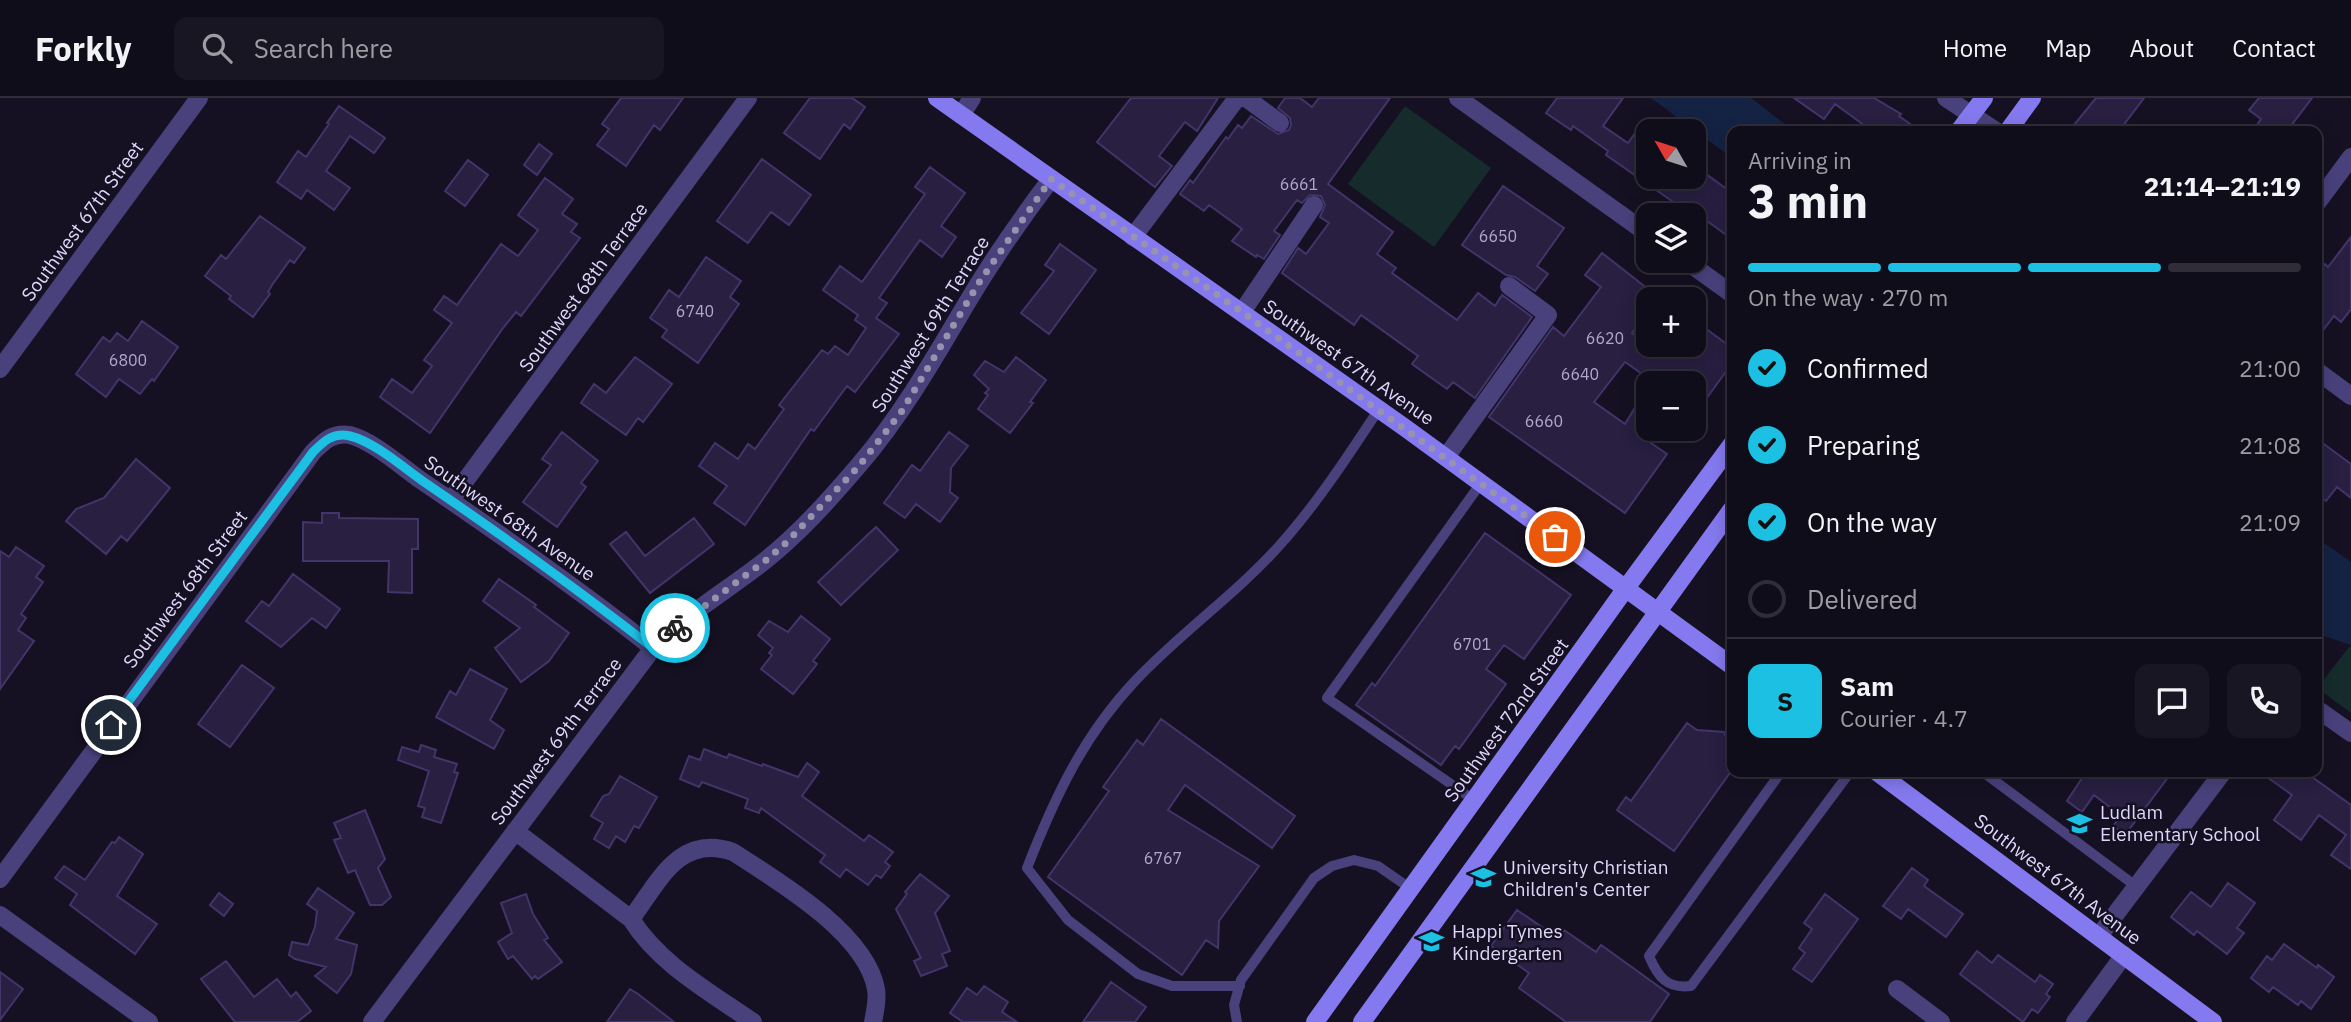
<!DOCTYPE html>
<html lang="en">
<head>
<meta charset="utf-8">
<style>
  body { margin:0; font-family:"IBM Plex Sans",sans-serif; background:#191623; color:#f1f3f6; height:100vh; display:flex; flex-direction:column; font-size:26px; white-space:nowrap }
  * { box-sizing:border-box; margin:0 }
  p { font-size:23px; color:#9c9ca2 }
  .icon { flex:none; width:38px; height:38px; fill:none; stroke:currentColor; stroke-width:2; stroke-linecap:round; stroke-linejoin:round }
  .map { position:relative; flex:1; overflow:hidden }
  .panel { position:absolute; left:1727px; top:28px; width:595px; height:651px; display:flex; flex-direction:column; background:#100d1a; border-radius:14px; box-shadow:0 4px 18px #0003,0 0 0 2px #302d39 }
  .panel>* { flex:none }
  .needle { width:46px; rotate:309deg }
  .fabs { position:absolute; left:1636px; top:21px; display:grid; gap:14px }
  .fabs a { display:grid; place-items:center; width:70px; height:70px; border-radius:14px; background:#100d1a; box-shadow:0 4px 18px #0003,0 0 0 2px #302d39; font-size:35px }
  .pin { position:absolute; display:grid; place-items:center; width:60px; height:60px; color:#fff; margin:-30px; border:4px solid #fff; border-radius:50%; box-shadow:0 2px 7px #0007 }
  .courier { position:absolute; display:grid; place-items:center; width:70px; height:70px; margin:-35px; border:5px solid #1bc0e2; border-radius:50%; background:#fff; color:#222; box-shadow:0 2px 9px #0007 }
  .headline em { font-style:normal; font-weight:700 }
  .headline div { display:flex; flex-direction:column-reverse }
  .headline { display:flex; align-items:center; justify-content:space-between; height:119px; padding:0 21px }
  h1 { font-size:46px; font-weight:700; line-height:52px }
  .bar { display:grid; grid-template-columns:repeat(4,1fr); gap:10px 7px; align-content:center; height:84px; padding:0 21px }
  .bar i { height:9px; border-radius:5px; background:#302d39 }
  .bar .current { background:#1bc0e2 }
  .bar p { grid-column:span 4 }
  .line { display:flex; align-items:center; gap:18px; padding:0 21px; border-top:2px solid #302d39 }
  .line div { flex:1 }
  .round { display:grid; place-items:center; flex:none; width:74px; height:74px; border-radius:14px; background:#191623 }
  ol { padding:0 21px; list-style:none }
  li { display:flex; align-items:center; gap:21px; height:77px }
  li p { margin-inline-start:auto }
  li .icon { padding:7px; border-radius:50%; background:#1bc0e2; color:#111; stroke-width:4 }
  li:last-child { color:#9c9ca2 }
  li i { width:38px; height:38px; border:4px solid #302d39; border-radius:50% }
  header { display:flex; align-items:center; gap:42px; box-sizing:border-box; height:98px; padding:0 35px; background:#100d1a; border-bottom:2px solid #302d39 }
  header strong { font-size:33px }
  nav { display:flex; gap:38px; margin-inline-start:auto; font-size:24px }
  .search { width:490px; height:63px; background:#191623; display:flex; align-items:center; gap:18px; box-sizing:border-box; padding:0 24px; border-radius:14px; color:#9c9ca2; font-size:26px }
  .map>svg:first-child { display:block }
  .green { fill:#152b2c }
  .water { fill:#142344 }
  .building { fill:#281f41; stroke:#43346a; stroke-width:2 }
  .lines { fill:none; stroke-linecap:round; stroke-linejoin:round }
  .lane { stroke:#48417c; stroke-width:10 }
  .street { stroke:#48417c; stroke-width:18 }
  .secondary { stroke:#8579ef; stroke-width:18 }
  .done { stroke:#9892ae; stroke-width:7; stroke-dasharray:0 12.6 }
  .route { stroke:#1bc0e2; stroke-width:9 }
  .labels { text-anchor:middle; stroke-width:5; stroke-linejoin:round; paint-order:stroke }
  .number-label { font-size:16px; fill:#b0a9cc }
  .street-label { font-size:19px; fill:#ded7fa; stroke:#151122 }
  .poi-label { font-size:19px; fill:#ded7fa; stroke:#151122; text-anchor:start }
</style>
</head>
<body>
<header>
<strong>Forkly</strong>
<div class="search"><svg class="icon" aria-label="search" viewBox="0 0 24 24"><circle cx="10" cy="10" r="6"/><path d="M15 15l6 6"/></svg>Search here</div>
<nav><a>Home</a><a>Map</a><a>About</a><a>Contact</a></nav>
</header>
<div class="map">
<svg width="2351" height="924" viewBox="0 0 2351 924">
  <rect width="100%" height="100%" fill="#151122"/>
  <!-- green -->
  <path class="green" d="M1405 8 1491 70 1434 149 1348 86Z
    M2350 548 2351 549V615L2317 590Z"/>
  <!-- water -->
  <path class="water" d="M1651 0H1751L1794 33H1732V60Z
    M2317 440 2351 464V547L2324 538 2317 532Z"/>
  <!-- building -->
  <path class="building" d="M621 0H683L660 32 654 27 626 68 597 47 609 31 602 26Z
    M810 0H852L865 9 850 31 844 26 820 61 784 35Z
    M1131 0H1218L1197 33 1185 24 1159 58 1172 68 1155 89 1097 44Z
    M1285 0H1300L1312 9 1319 0H1390L1328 86 1393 134 1377 156 1396 170 1392 175 1457 222 1478 195 1495 208 1502 197 1532 219 1475 300 1453 284 1447 291 1412 266 1418 258 1361 217 1354 227 1282 175 1298 150 1306 156 1329 125 1320 119 1325 107 1321 98 1310 97 1302 105 1297 102 1274 133 1280 137 1264 161 1257 157 1256 159 1232 143 1242 131 1209 107 1204 113 1180 96 1190 82 1193 85 1226 39 1228 41 1238 27 1242 30 1251 18 1278 36 1289 32 1291 27 1290 20 1278 10Z
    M1557 0H1623L1603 28 1628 45 1638 31 1648 37V79H1694L1701 84 1706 76 1732 95V141L1703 120 1691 113 1689 115 1606 57 1608 53 1573 28 1571 32 1546 15Z
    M1794 0H1874L1901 16 1899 18 1920 33H1872L1835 6 1824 21Z
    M2096 0H2144L2119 33H2069Z
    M2259 0H2312L2287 33H2253L2261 21 2249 12Z
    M339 8 385 40 374 55 350 38 326 73 350 90 334 112 307 92 301 101 277 84 298 53 306 59 329 26 327 25Z
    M539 46 552 56 537 77 524 67Z
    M762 61 811 97 789 127 771 114 748 145 717 123Z
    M468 62 488 77 465 108 445 93Z
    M930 69 965 95 941 128 956 139 942 159 920 142 879 200 887 205 876 220 899 236 855 294 847 288 814 333 811 331 745 427 714 405 727 388 699 368 715 345 738 361 748 346 755 351 784 311 779 307 822 252 828 256 835 248 848 257 866 230 855 222 858 217 823 192 840 168 862 184 925 96 915 89Z
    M545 80 573 101 562 116 577 126 571 134 580 140 521 218 516 214 503 230 430 335 380 299 392 281 412 295 432 268 424 262 452 225 434 212 444 198 457 207 501 146 518 158 538 132 518 117Z
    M1503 88 1564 130 1537 168 1548 176 1535 193 1515 179 1506 177 1462 147Z
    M260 118 305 150 294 165 290 162 272 187 268 194 270 196 253 219 229 201 231 198 205 178 221 157 226 161Z
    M2351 139V211L2341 224 2334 218 2317 240V177L2325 166 2328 169Z
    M1060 146 1096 172 1049 236 1021 215 1054 173 1045 167Z
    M1602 155 1648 191V213L1632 235 1648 247 1666 259 1675 247H1694V222L1732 250V265L1694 318V285H1655L1625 264 1594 304 1625 326 1648 288V343L1667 356 1625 415 1489 319 1553 229 1564 238 1601 189 1585 177Z
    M706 159 741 183 730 199 739 206 698 265 662 239 667 232 650 220 669 192 679 199Z
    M142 223 178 249 154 283 152 281 140 296 119 281 106 299 76 276 103 239 110 244 117 235 128 243Z
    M635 259 672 286 643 324 638 320 626 337 581 305 594 286 606 295Z
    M1016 259 1046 282 1030 304 1033 305 1010 335 978 311 988 297 985 295 989 291 974 277 985 263 1004 274Z
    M562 334 598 363 581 385 586 389 557 429 523 404 551 367 542 361Z
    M949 334 968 348 951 370 950 394 958 400 940 424 916 406 905 420 884 405 912 367 920 373Z
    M2317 341 2351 366V400L2337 389 2326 403 2317 397Z
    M136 361 170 390 127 443 121 438 106 456 66 423 76 411 104 400Z
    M322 415H339V420L418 421V451H412V495L388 494 389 463H303V424L322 425Z
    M694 420 714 446 650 495 610 446 626 434 645 458Z
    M876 429 898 452 841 507 818 484Z
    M1485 435 1571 497 1524 561 1504 547 1486 571 1506 586 1459 651 1455 648 1441 667 1356 607 1372 585 1375 588Z
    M16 449 44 468 36 479 43 484 21 516 26 520 18 532 34 543 0 591V453L9 459Z
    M293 476 340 511 326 530 312 520 281 549 246 523 262 503 269 508Z
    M499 481 536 507 534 509 569 535 549 563 521 584 495 550 520 530 483 503Z
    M801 518 830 541 813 563 817 566 793 596 761 571 772 557 769 555 773 550 758 537 769 523 788 534Z
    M242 567 274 590 230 649 198 626Z
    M470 571 507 591 490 622 504 632 494 651 436 619 450 593 456 597Z
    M1161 621 1295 718 1272 750 1185 687 1168 712 1259 768 1219 823 1218 850 1206 842 1182 877 1048 779 1109 693 1103 689 1137 642 1143 647Z
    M1687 625 1697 632 1724 634 1732 656V672L1674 753 1617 712 1626 699 1631 703Z
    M421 647 436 652 434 659 457 666 454 674 458 675 441 725 422 719 425 710 418 708 429 673 398 662 402 649 419 654Z
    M704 651 727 660 729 656 762 668 763 666 798 679 807 665 819 674 802 698 864 743 869 737 893 754 885 764 890 768 881 780 876 777 868 787 846 771 840 779 820 764 825 757 761 710 759 715 745 710 748 701 702 684 699 689 680 681 689 658 700 662Z
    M2086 674H2172L2125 737 2113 728 2121 718 2094 697 2082 714 2067 703Z
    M2260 674H2305L2351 707V771L2331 757 2346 737 2319 717 2301 742 2274 722 2292 697Z
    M620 678 657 699 639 730 634 728 625 744 616 738 609 750 594 741 603 725 591 718 603 698 609 696Z
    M365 712 385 761 378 770 391 799 382 807H370L355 772 348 775 334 742 341 740 334 725Z
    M119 739 143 756 117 798 157 826 135 856 70 807 77 796 55 780 64 768 85 782 112 744 115 745Z
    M1912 770 1928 782 1924 788 1963 816 1946 839 1908 811 1901 821 1883 808Z
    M920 776 949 798 935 815 950 853 942 856 947 868 921 878 914 863 921 860 896 811 907 796 905 794Z
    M2228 785 2255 805 2237 830 2244 835 2227 856 2197 833 2194 837 2171 819 2191 794 2211 809Z
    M318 790 354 815 336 841 357 847 351 876 337 895 315 878 326 869 295 861 289 857 292 844 308 847 315 829 317 813 307 806Z
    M219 795 233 806 224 818 210 807Z
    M526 796 533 816 548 840 544 842 562 864 538 881 535 878 532 881 513 858 508 861 498 844 512 835 501 805Z
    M1825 796 1858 821 1812 884 1793 871 1805 855 1799 850 1812 831 1804 825Z
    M1517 812 1558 840 1564 832 1596 854 1601 847 1669 896 1650 924H1566L1519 890 1529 875 1491 848Z
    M2284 846 2317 870 2318 867 2334 879 2311 911 2301 903 2298 907 2273 889 2269 894 2251 880 2267 858 2272 862Z
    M1977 853 1992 865 1998 857 2035 884 2040 877 2053 886 2046 896 2050 899 2038 915 2032 911 2023 924 1960 876Z
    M226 863 254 899 277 881 291 899 296 894 311 913 297 924H235L201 881Z
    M0 874 23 891 0 922Z
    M1111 884 1146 909 1135 924H1083Z
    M984 888 1008 904 1002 914 1017 924H963L950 915 967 890 977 897Z
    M630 891 638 896 674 924H607Z"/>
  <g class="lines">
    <!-- lane -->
    <path class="lane" d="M1781 674 1649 858C1658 879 1667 891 1691 888L1850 674
      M1983 674 2137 789
      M1474 702 1327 600 1481 385
      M1240 888H1172L1138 876 1068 822 1027 770C1054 701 1083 638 1135 583 1180 535 1235 497 1279 448 1316 407 1348 358 1379 311
      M1237 924 1234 907 1241 882 1314 780 1332 768 1354 762 1378 768 1411 791"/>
    <!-- street -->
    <path class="street" d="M1246 0 1280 25
      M1458 0 1648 136
      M1946 0 1996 33
      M961 17 972 0
      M2317 105 2351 59
      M1133 139 1237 0
      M1686 163 1732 196
      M1242 214 1314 107
      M0 271 199 0
      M2317 273 2351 298
      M1446 359 1548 217 1509 188
      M451 402 748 0
      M2317 611 2351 635
      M515 733 631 821C659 866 710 894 753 924
      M0 781 313 354C324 343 333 334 350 337 373 343 402 369 422 383 500 436 579 491 653 550
      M0 817 149 924
      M631 821C658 785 679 735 733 754 778 783 866 835 876 891 878 902 875 913 873 924
      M2099 838 2223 674
      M1897 891 1941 924
      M372 924 653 550C685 517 726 493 762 465 798 437 829 402 859 367 901 318 932 264 965 208 991 164 1020 122 1051 81
      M2075 924 2124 857"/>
    <!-- secondary -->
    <path class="secondary" d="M937 0 1404 329 1732 568
      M1959 33 1984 0
      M2008 33 2032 0
      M1877 674 2213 924
      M1315 924 1626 490 1732 346
      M1362 924 1732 411"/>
  </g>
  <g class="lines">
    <!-- done -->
    <path class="done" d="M675 530 765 463 786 445 859 368 902 313 980 183 1051 81 1242 214 1555 439"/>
    <!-- route -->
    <path class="route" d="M111 627 313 354C324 343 333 334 350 338 375 344 405 371 427 386 503 438 580 493 653 550L675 530"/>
  </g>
  <!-- icons -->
  <defs>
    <symbol id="school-bare" viewBox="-9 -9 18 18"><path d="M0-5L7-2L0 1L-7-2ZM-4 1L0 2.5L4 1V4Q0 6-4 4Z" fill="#1bc0e2" stroke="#151122" stroke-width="2.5" paint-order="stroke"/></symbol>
  </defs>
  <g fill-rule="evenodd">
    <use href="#school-bare" x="2062" y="708" width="35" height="35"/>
    <use href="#school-bare" x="1466" y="762" width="35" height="35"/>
    <use href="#school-bare" x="1414" y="826" width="35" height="35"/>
  </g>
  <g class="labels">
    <!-- number labels -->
    <g class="number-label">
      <text x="1299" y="92">6661</text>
      <text x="1498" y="144">6650</text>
      <text x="695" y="219">6740</text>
      <text x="1605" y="246">6620</text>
      <text x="128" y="268">6800</text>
      <text x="1580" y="282">6640</text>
      <text x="1544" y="329">6660</text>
      <text x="1472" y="552">6701</text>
      <text x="1163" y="766">6767</text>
    </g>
    <!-- street labels -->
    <g class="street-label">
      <text transform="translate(82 123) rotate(-54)" y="7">Southwest 67th Street</text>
      <text transform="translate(583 189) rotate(-54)" y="7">Southwest 68th Terrace</text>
      <text transform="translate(930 226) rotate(-58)" y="7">Southwest 69th Terrace</text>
      <text transform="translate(1349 264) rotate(35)" y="7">Southwest 67th Avenue</text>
      <text transform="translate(510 420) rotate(35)" y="7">Southwest 68th Avenue</text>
      <text transform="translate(185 491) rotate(-53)" y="7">Southwest 68th Street</text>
      <text transform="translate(1506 622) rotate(-54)" y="7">Southwest 72nd Street</text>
      <text transform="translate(556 643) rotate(-53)" y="7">Southwest 69th Terrace</text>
      <text transform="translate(2058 781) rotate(37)" y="7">Southwest 67th Avenue</text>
    </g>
    <!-- poi labels -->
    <g class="poi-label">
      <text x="2100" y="721">Ludlam<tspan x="2100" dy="22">Elementary School</tspan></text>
      <text x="1503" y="776">University Christian<tspan x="1503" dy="22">Children's Center</tspan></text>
      <text x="1452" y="840">Happi Tymes<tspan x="1452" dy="22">Kindergarten</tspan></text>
    </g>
  </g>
</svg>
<div class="fabs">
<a><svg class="needle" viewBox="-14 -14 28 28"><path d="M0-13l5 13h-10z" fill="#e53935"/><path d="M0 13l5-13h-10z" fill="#9c9ca2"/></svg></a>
<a><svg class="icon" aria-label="layers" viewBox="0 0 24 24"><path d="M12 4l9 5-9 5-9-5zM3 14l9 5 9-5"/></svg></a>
<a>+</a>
<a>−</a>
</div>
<div class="pin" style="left:1555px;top:439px;background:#ea580c"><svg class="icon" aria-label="bag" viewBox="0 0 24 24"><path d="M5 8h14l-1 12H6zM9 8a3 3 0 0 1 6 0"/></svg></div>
<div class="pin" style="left:111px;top:627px;background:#1f2937"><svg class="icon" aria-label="home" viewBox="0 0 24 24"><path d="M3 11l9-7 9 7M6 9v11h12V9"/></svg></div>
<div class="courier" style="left:675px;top:530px"><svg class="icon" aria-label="bike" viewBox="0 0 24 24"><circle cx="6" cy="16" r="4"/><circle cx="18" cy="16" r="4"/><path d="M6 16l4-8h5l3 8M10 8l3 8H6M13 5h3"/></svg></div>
<section class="panel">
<div class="headline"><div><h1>3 min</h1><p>Arriving in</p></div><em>21:14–21:19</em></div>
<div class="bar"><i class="current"></i><i class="current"></i><i class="current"></i><i></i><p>On the way · 270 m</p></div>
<ol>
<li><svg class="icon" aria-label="check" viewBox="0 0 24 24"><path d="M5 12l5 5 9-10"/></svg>Confirmed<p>21:00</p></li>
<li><svg class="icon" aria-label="check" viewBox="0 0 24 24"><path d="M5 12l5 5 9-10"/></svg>Preparing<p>21:08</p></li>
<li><svg class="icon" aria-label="check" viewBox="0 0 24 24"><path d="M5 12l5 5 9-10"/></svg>On the way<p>21:09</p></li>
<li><i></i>Delivered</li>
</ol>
<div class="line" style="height:126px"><b class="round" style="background:#1bc0e2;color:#111">S</b><div><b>Sam</b><p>Courier · 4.7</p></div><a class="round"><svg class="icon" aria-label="chat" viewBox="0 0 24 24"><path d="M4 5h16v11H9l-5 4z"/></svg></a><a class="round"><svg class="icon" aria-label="phone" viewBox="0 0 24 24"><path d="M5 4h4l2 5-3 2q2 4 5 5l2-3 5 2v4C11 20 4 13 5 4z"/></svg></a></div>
</section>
</div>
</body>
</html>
